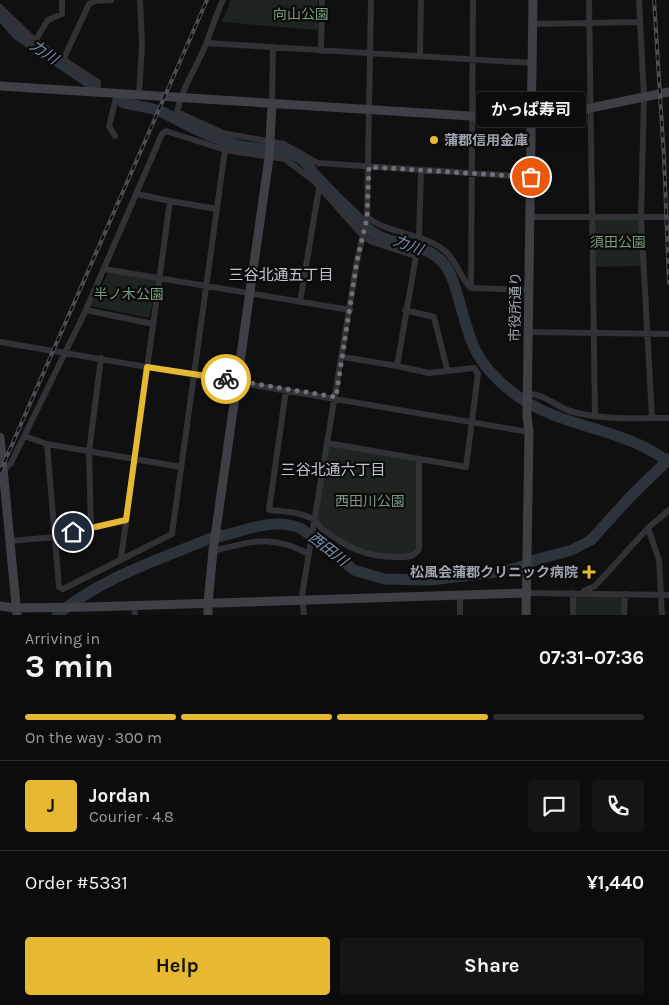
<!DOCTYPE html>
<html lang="en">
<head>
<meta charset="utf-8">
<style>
  body { margin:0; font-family:Karla,"Noto Sans JP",sans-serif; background:#151516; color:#f1f3f6; height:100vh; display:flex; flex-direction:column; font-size:19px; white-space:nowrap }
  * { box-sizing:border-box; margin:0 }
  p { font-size:16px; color:#9a9b9d }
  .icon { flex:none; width:28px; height:28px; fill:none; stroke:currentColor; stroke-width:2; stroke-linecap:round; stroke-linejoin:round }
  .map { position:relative; height:615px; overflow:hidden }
  .drawer { display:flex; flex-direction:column; background:#0c0c0d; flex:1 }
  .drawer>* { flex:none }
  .pin { position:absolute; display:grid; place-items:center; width:42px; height:42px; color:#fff; margin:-21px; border:2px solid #fff; border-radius:50%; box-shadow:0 1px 5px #0007 }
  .courier { position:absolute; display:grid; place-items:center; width:50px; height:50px; margin:-25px; border:4px solid #e7b832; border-radius:50%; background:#fff; color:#222; box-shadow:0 1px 6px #0007 }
  .bubble { position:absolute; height:35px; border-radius:5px; background:#0c0c0d; box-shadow:0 5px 20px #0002,0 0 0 1px #2c2c2e; font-size:16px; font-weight:700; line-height:35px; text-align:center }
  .summary em { font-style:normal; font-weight:700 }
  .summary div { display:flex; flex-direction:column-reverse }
  .summary { display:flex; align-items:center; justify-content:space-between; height:85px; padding:0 25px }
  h1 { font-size:32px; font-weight:700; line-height:38px }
  .bar { display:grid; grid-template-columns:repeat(4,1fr); gap:8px 5px; align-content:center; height:60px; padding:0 25px }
  .bar i { height:6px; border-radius:4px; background:#2c2c2e }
  .bar .on { background:#e7b832 }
  .bar p { grid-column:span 4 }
  .line { display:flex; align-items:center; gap:12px; padding:0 25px; border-top:1px solid #2c2c2e }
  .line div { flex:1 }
  .round { display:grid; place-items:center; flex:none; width:52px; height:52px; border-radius:5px; background:#151516 }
  .cta { display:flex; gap:10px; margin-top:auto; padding:10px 25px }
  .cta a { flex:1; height:58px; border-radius:5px; background:#e7b832; color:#111; font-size:20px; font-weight:700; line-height:58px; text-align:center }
  .cta a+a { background:#151516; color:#f1f3f6 }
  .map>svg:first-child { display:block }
  .green { fill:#1e2520 }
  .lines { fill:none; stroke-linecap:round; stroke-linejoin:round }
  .river { stroke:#2c333b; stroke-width:11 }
  .street { stroke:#313136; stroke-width:6 }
  .secondary { stroke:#3f4046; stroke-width:9 }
  .rail-casing { stroke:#4c4d53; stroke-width:4 }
  .rail { stroke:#0b0b0c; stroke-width:2; stroke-dasharray:5.5; stroke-linecap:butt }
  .done { stroke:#6f7179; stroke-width:5; stroke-dasharray:0 9 }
  .route { stroke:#e7b832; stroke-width:6 }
  .poi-dot { fill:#e7b832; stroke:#0b0b0c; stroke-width:2 }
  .labels { text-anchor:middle; stroke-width:4.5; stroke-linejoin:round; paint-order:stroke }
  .park-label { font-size:14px; fill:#799b7e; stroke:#0b0b0c }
  .poi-label { font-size:14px; font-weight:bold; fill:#a2a5b1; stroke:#0b0b0c; text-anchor:start }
  .street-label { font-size:14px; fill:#a2a5b1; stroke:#0b0b0c }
  .water-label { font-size:15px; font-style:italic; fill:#7a90ab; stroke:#0b0b0c }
  .neighbourhood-label { font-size:15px; fill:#c2c4ce; stroke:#0b0b0c }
</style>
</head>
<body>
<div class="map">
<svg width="669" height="615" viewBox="0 0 669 615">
  <rect width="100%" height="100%" fill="#101011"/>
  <!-- green -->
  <path class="green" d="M231 0H318V30L222 22Z
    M593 218H641L643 266 593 267Z
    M108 273 158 279 149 318 91 306Z
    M327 443 419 460V549L407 557 352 549 314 520Z
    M573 593 625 594 624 615H573Z"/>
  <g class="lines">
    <!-- river -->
    <path class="river" d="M0 15 18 35 91 84
      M122 102C136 107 149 106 162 112 186 124 208 137 234 144 260 152 280 145 303 160 308 164 311 170 315 175 328 189 343 204 358 218 362 222 366 228 371 231 393 248 427 241 445 265 453 275 455 288 459 300 471 343 475 363 512 392 557 428 619 426 666 460
      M57 615C101 578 158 560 211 538 241 534 272 515 302 529L354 570 384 579 430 580 505 571 523 566 535 560 572 550 591 540 631 496 669 459"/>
    <!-- street -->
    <path class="street" d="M223 0C216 14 212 29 206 44 197 67 182 87 177 112L223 133 284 144 318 163 531 177
      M589 0 595 416
      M639 0 644 97 641 218 652 418
      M0 7 35 41 98 82 97 92
      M533 24 640 22
      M35 41 48 20 62 14V0
      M207 43 532 63
      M321 51 322 0
      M420 55 421 0
      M64 58 89 4 95 1 111 0
      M139 95 142 43 140 0
      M272 104 273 47
      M115 136 109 126 117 94
      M170 201 217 209
      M367 217C390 235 422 232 445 251 457 261 460 278 471 288L528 290
      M531 217H669
      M419 237 421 171
      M104 269 350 310
      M471 288 473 0
      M300 302 319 188
      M86 310 153 324
      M405 310 434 317 447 369
      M528 332 669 334
      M0 342 529 432
      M286 390 269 510C283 511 302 512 314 520 317 522 319 526 322 529 347 547 364 557 396 557 406 557 413 558 419 549V460
      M528 394C544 393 557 408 573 412 605 420 637 418 669 418
      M24 436 47 444 181 467
      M327 443 466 467 478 374 474 368 429 373 397 366
      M47 444 59 587 63 589 172 534 225 150
      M3 471 11 463 85 312 162 134 166 131 225 150 285 159 314 181 363 236 372 242 416 256 397 366 343 357
      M91 528 89 452 101 358
      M648 528 659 560 662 615
      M10 541 55 537 126 520
      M213 551C254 541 270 534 309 554
      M121 559 170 201 137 194
      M584 591 595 586 648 528 669 510
      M527 593 669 595
      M573 593V615
      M460 595V615
      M134 605 135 615
      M304 615 302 595 357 261 367 217 371 0
      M624 615 625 594"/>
    <!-- secondary -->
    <path class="secondary" d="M0 86 532 120 669 92
      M0 437 17 615
      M0 606 16 608 89 607 527 593
      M208 615V603L213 551 269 158 272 104
      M526 615 529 432 527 416 533 0"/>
    <defs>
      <path id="rail" d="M654 0 664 158 669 283
        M0 472 207 0"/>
    </defs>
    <!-- rail casing -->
    <use href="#rail" class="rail-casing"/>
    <!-- rail -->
    <use href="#rail" class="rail"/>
  </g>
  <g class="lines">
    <!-- done -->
    <path class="done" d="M226 379 336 397 357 261 367 218 369 167 531 177"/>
    <!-- route -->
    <path class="route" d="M73 532 126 520 147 367 226 379"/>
  </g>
  <!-- markers -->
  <g class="poi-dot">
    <circle cx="434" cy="140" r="5"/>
    <path d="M586.5 564.5h5v5h5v5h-5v5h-5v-5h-5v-5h5z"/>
  </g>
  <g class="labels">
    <!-- park labels -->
    <g class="park-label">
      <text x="301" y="19">向山公園</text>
      <text x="618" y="247">須田公園</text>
      <text x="129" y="299">半ノ木公園</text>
      <text x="370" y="506">西田川公園</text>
    </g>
    <!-- poi labels -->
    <g class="poi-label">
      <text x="444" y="145">蒲郡信用金庫</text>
      <text x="578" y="577" text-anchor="end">松風会蒲郡クリニック病院</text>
    </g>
    <!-- street labels -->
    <g class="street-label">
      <text transform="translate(515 307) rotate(-89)" y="5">市役所通り</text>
    </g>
    <!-- water labels -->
    <g class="water-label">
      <text transform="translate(44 52) rotate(34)" y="5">力川</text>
      <text transform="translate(408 245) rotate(21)" y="5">力川</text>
      <text transform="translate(328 549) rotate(38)" y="5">西田川</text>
    </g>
    <!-- neighbourhood labels -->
    <g class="neighbourhood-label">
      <text x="281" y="280">三谷北通五丁目</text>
      <text x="333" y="475">三谷北通六丁目</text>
    </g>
  </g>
</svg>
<div class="pin" style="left:531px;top:177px;background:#ea580c"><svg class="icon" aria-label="bag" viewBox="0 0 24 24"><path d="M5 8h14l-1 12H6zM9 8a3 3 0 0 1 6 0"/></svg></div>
<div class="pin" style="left:73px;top:532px;background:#1f2937"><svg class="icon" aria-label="home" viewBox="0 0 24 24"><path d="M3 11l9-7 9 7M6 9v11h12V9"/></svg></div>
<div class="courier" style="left:226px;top:379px"><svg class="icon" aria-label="bike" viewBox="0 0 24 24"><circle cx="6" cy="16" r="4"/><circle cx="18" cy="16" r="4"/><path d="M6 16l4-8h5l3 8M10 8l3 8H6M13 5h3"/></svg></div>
<div class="bubble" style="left:476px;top:92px;width:110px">かっぱ寿司</div>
</div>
<section class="drawer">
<div class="summary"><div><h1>3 min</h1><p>Arriving in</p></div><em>07:31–07:36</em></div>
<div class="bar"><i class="on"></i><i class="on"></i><i class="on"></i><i></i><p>On the way · 300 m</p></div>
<div class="line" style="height:90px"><b class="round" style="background:#e7b832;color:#111">J</b><div><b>Jordan</b><p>Courier · 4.8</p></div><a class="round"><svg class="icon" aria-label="chat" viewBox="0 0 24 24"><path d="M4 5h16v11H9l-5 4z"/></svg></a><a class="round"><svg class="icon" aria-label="phone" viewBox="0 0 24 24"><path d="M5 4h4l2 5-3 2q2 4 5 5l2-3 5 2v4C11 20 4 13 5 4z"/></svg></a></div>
<div class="line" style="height:65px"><div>Order #5331</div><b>¥1,440</b></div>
<div class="cta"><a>Help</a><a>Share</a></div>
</section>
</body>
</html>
